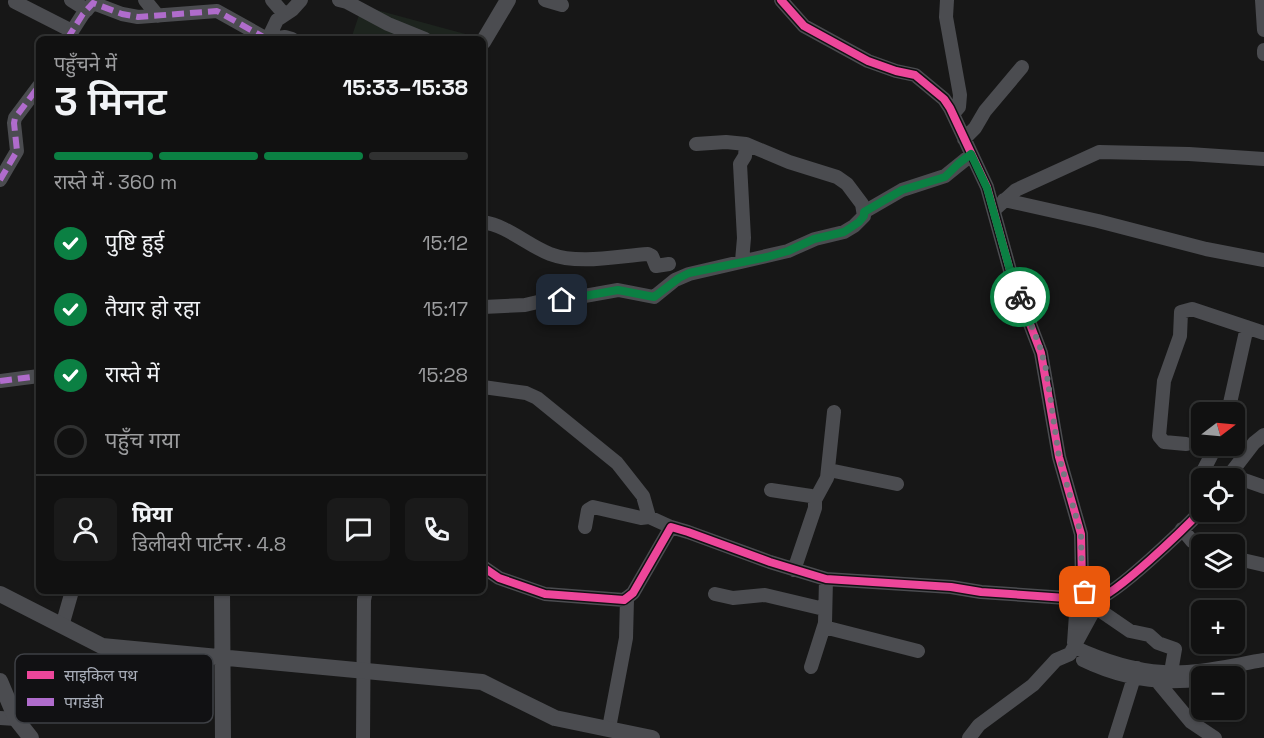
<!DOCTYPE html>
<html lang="hi">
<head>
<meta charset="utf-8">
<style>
  body { margin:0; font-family:"Space Grotesk","Noto Sans Devanagari",sans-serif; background:#1a1a1a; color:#f1f3f6; height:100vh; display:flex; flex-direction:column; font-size:22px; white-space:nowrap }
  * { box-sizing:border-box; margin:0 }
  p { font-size:20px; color:#9c9d9f }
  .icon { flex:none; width:33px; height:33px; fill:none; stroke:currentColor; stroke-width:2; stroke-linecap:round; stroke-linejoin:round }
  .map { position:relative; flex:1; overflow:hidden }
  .drawer { position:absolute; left:36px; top:36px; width:450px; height:558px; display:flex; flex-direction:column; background:#111; border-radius:9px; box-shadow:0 2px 4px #0004,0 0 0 2px #303131 }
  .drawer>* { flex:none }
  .needle { width:39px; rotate:74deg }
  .fabs { position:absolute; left:1191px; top:402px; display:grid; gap:12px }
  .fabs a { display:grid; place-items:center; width:54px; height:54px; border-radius:9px; background:#111; box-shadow:0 2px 4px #0004,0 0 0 2px #303131; font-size:30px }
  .pin { position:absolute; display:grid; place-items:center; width:51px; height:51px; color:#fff; margin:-26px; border-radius:12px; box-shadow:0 3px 9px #0006 }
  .courier { position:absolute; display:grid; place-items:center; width:60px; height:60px; margin:-30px; border:4px solid #0b8043; border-radius:50%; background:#fff; color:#222; box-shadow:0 2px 8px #0007 }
  .headline em { font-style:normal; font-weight:600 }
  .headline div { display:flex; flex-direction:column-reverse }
  .headline { display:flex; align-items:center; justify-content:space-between; height:102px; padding:0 18px }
  h1 { font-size:39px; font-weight:600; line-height:45px }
  .bar { display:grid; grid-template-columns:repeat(4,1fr); gap:9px 6px; align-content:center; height:72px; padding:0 18px }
  .bar i { height:8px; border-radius:4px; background:#303131 }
  .bar .on { background:#0b8043 }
  .bar p { grid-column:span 4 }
  .line { display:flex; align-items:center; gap:15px; padding:0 18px; border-top:2px solid #303131 }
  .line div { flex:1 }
  .round { display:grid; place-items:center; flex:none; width:63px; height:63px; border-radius:9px; background:#1a1a1a }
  ol { padding:0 18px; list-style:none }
  li { display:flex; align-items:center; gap:18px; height:66px }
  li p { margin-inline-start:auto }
  li .icon { padding:6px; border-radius:50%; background:#0b8043; color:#fff; stroke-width:4 }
  li:last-child { color:#9c9d9f }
  li i { width:33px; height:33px; border:3px solid #303131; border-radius:50% }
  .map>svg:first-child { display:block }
  .green { fill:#1d241e }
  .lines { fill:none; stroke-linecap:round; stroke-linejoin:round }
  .minor { stroke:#4b4c50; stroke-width:14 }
  .tertiary { stroke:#4b4c50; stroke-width:16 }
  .quiet { stroke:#b06ccc; stroke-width:6; stroke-dasharray:12 6; stroke-linecap:butt }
  .cycleway-casing { stroke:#111113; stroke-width:11 }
  .cycleway { stroke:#ed469a; stroke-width:8 }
  .done { stroke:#757880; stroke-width:6; stroke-dasharray:0 10.8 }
  .route { stroke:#0b8043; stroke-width:8 }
  .key { fill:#111113; stroke:#3e4045; stroke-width:1.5 }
  .key-label { font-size:16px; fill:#a8adb8 }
</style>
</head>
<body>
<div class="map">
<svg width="1264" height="738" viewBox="0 0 1264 738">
  <rect width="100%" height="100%" fill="#171717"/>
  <!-- green -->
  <path class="green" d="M362 6 480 38 351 39Z"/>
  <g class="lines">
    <!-- minor -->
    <path class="minor" d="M71 0 87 10
      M145 0 158 16
      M272 0 284 14
      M339 0 347 2 388 24 425 39
      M545 0 562 5
      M781 0 804 26 868 61 896 71 915 75 944 99 950 108 987 187 1011 274 1041 353 1059 457 1081 534 1082 582 1091 601
      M947 0 946 17 960 95 959 107 953 114
      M1262 0 1264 30
      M15 2 72 31
      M67 39 83 14 93 3 122 14 138 17 217 11 267 39
      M268 39 277 20 292 10 301 0
      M271 39 285 37 292 39
      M1264 50V54
      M964 139 975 128 985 111 1022 67
      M0 180 17 151 14 123 15 118 39 86
      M1004 200 1098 221 1206 249 1264 260
      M994 210 1016 190 1099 152 1189 154 1264 159
      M864 212 902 190 945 176 971 155
      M483 222C508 226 527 245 550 254 579 265 618 256 648 254L652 256 656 266 669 264
      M742 261 744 238 740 164 745 156 746 144
      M483 307 525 305 542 301 562 300 618 290 654 297 675 280 689 274 788 251 815 239 844 232 854 226 864 216 862 204 847 184 837 177 789 162 746 144 726 142 696 144
      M0 381 39 376
      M483 387 526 393 537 398 617 463 643 496 649 517 671 527
      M1228 412 1247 327
      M1186 444 1164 442 1159 436 1164 381 1180 336 1181 312 1192 309 1264 333
      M829 470 897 484
      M1230 475 1264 487
      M1227 478 1254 443 1264 435
      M771 490 811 496 815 500V508L794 570
      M1202 494 1197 490 1198 481 1216 446
      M815 500 827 478 834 412
      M585 527 588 510 593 507 641 518 649 517
      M1182 529 1192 541 1202 548
      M1234 558 1264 565
      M483 567 499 578 545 594 624 600 633 593 671 527 688 532 770 562 826 579 951 587 981 592 1095 600C1116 595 1185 528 1202 510
      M715 594 733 598 765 595 824 609
      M1095 607 1130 631 1149 635 1158 643 1175 649 1171 672
      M62 626 72 591
      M824 627 918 651
      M1074 643 1077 600
      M1074 647C1102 660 1132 670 1163 672 1194 675 1233 665 1264 660
      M1083 660C1120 678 1160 685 1202 679
      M811 667 825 623 826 579
      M1157 681 1191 722 1215 738
      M0 718 16 719
      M609 728 626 638 627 599
      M363 738 364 600 366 591
      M969 738 979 725 1033 685 1056 660 1070 654 1100 599
      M1115 738 1137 668"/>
    <!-- tertiary -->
    <path class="tertiary" d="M483 42 508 0
      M222 591 223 738
      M0 594 102 646 482 682 555 718 652 738
      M0 681 16 719 31 738"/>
    <!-- quiet -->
    <path class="quiet" d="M67 39 83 14 93 3 122 14 138 17 217 11 267 39
      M271 39 285 37 292 39
      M0 180 17 151 14 123 15 118 39 86
      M0 381 39 376"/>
    <defs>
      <path id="cycleway" d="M781 0 804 26 868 61 896 71 915 75 944 99 950 108 987 187 1011 274 1041 353 1059 457 1081 534 1082 582 1091 601
        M483 567 499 578 545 594 624 600 633 593 671 527 688 532 770 562 826 579 951 587 981 592 1095 600C1116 595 1185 528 1202 510"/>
    </defs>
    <!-- cycleway casing -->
    <use href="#cycleway" class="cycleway-casing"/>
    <!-- cycleway -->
    <use href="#cycleway" class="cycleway"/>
  </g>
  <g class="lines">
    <!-- done -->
    <path class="done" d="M1020 297 1040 347 1046 369 1059 457 1081 534 1082 582 1085 592"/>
    <!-- route -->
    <path class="route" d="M562 300 618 290 654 297 679 278 689 273 767 257 788 251 814 239 844 232 859 222 864 216V212L902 190 945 177 958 164 971 154 987 188 1011 274 1020 297"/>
  </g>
  <!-- legend -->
  <rect x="15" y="654" width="198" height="69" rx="9" class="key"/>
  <rect x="27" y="671" width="27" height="8" fill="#ed469a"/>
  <rect x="27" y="698" width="27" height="8" fill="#b06ccc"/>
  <g class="key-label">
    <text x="64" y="681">साइकिल पथ</text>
    <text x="64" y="708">पगडंडी</text>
  </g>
</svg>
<div class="fabs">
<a><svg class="needle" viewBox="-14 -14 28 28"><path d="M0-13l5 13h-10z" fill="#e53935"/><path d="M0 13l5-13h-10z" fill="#9c9d9f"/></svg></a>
<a><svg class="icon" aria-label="locate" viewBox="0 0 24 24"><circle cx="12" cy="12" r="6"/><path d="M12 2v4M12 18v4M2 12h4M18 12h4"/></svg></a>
<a><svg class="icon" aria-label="layers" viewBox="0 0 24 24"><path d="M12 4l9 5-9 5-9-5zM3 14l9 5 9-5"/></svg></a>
<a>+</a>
<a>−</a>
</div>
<div class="pin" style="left:1085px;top:592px;background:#ea580c"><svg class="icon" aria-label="bag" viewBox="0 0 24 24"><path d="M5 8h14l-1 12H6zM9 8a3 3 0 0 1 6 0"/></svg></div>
<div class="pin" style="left:562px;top:300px;background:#1f2937"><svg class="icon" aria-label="home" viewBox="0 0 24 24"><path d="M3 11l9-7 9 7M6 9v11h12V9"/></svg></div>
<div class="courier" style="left:1020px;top:297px"><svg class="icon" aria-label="bike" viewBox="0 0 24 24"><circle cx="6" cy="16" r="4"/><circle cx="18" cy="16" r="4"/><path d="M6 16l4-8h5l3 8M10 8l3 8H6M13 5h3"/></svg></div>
<section class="drawer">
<div class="headline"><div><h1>3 मिनट</h1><p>पहुँचने में</p></div><em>15:33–15:38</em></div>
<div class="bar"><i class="on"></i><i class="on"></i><i class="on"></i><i></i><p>रास्ते में · 360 m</p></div>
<ol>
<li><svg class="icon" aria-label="check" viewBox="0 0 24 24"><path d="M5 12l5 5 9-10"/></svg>पुष्टि हुई<p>15:12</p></li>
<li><svg class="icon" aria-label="check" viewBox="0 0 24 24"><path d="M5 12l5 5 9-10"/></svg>तैयार हो रहा<p>15:17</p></li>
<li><svg class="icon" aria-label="check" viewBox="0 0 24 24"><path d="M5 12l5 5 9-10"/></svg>रास्ते में<p>15:28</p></li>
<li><i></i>पहुँच गया</li>
</ol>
<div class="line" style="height:108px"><a class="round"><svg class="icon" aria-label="person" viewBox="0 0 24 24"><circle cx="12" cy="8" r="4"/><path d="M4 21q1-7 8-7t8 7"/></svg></a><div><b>प्रिया</b><p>डिलीवरी पार्टनर · 4.8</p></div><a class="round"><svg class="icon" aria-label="chat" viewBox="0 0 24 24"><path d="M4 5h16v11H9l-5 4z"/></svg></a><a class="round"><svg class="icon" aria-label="phone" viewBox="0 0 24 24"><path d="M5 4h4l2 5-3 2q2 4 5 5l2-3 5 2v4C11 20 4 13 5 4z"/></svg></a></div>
</section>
</div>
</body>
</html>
